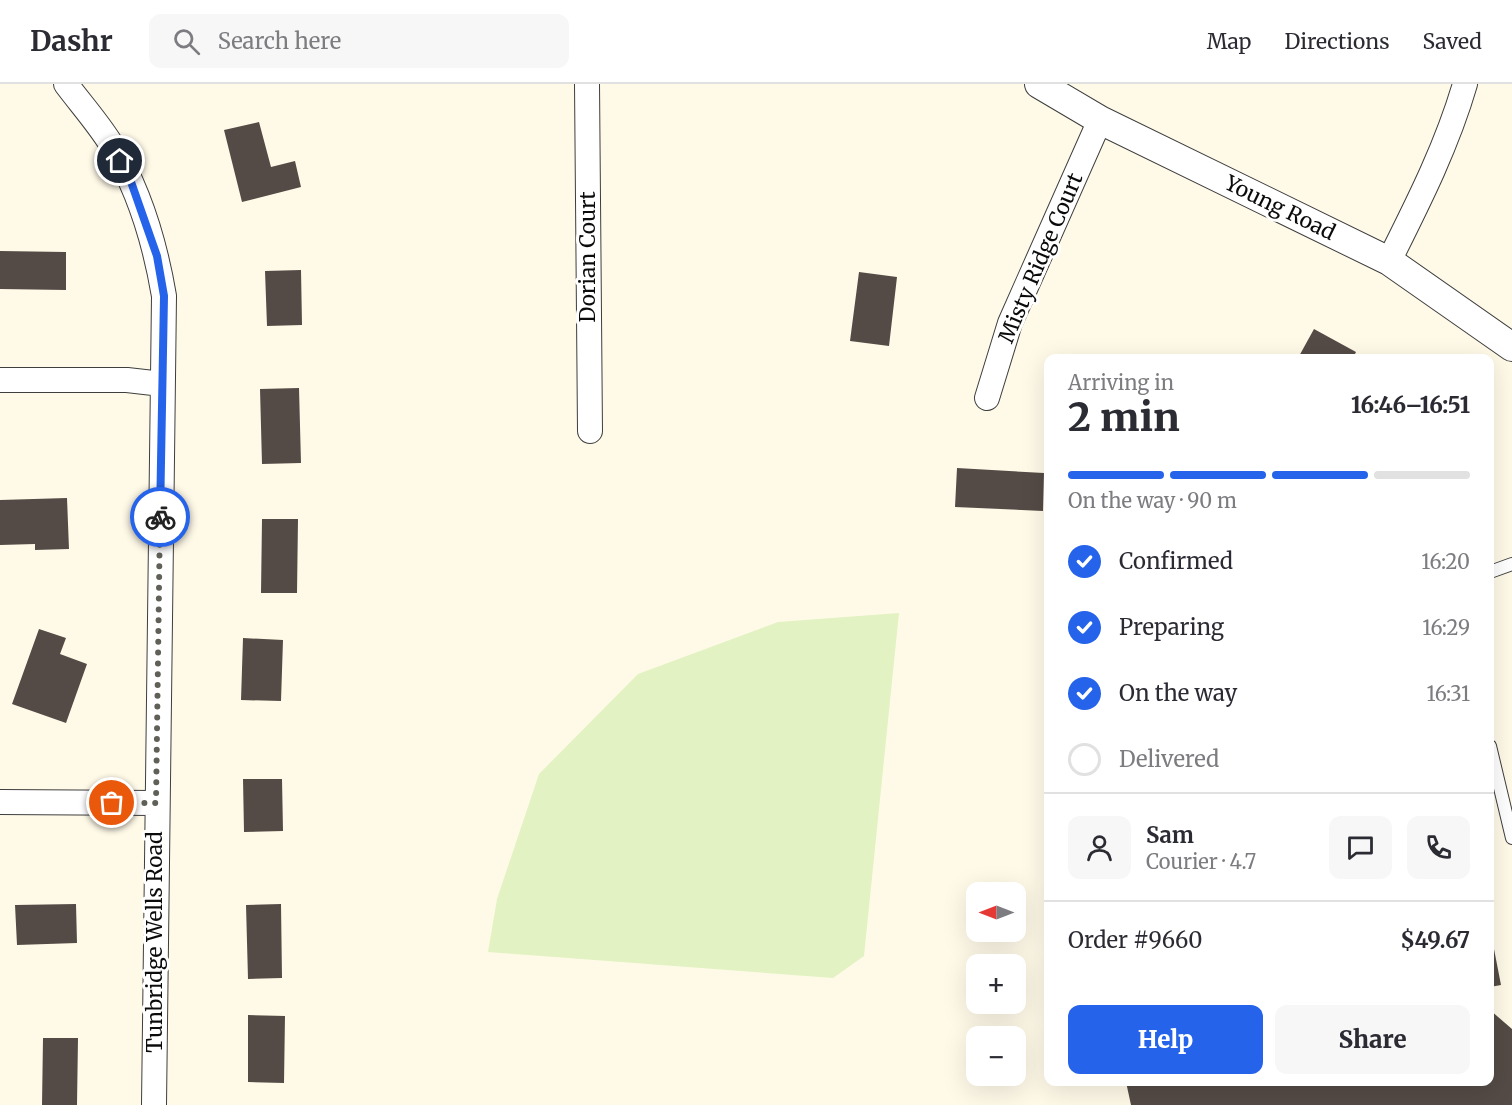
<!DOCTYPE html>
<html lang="en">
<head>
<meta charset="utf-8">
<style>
  body { margin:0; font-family:Merriweather,serif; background:#f7f7f7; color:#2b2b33; height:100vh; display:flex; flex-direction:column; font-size:22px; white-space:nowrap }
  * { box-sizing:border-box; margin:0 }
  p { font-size:20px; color:#7c7c81 }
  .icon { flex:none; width:33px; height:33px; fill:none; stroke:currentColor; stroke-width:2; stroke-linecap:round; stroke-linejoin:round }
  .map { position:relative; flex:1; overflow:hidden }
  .side { position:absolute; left:1044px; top:270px; width:450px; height:732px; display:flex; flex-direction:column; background:#fff; border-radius:12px; box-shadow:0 6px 24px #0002 }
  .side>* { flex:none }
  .needle { width:39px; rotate:270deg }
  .buttons { position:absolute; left:966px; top:798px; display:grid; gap:12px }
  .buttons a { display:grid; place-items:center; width:60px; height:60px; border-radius:12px; background:#fff; box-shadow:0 6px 24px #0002; font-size:30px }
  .pin { position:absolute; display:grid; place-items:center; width:51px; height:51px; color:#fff; margin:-26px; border:3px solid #fff; border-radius:50%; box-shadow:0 2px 6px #0007 }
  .courier { position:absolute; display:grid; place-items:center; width:60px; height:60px; margin:-30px; border:4px solid #2563eb; border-radius:50%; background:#fff; color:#222; box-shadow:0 2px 8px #0007 }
  .overview em { font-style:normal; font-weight:800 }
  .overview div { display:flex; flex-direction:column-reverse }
  .overview { display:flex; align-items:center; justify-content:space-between; height:102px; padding:0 24px }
  h1 { font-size:39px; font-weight:800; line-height:45px }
  .bar { display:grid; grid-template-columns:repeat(4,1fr); gap:9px 6px; align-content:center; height:72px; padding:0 24px }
  .bar i { height:8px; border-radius:4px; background:#e1e1e2 }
  .bar .current { background:#2563eb }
  .bar p { grid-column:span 4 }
  .line { display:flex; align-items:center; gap:15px; padding:0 24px; border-top:2px solid #e1e1e2 }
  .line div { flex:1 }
  .round { display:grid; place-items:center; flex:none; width:63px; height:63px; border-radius:12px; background:#f7f7f7 }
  ol { padding:0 24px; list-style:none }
  li { display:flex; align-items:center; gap:18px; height:66px }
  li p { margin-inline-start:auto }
  li .icon { padding:6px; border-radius:50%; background:#2563eb; color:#fff; stroke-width:4 }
  li:last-child { color:#7c7c81 }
  li i { width:33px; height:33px; border:3px solid #e1e1e2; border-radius:50% }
  .primary-button { display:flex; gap:12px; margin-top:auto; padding:12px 24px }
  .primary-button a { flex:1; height:69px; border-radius:12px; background:#2563eb; color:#fff; font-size:24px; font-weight:800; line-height:69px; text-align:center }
  .primary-button a+a { background:#f7f7f7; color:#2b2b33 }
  header { display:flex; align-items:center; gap:36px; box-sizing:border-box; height:84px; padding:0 30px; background:#fff; border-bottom:2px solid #e1e1e2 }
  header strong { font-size:28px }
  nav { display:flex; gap:33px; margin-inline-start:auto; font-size:21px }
  .search { width:420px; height:54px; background:#f7f7f7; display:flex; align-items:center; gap:15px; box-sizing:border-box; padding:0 21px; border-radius:12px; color:#7c7c81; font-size:22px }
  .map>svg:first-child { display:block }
  .pitch { fill:#e2f2c2 }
  .building { fill:#544b46 }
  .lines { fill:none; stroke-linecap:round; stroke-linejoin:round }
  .service-casing { stroke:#3e3e3e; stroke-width:14 }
  .minor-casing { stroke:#3e3e3e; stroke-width:26 }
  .tertiary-casing { stroke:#3e3e3e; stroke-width:30 }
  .service { stroke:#fff; stroke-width:12 }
  .minor { stroke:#fff; stroke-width:24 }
  .tertiary { stroke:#fff; stroke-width:28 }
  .done { stroke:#605f58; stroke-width:6; stroke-dasharray:0 10.8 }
  .route { stroke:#2563eb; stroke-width:8 }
  .labels { text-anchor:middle; stroke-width:6; stroke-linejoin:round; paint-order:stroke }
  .street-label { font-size:21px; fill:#0b0b0b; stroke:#fff }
</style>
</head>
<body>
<header>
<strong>Dashr</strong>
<div class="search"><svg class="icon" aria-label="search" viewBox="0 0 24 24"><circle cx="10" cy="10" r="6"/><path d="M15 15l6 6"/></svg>Search here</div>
<nav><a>Map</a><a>Directions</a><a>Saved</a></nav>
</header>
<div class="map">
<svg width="1512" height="1021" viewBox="0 0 1512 1021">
  <rect width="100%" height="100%" fill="#fffae8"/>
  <!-- pitch -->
  <path class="pitch" d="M899 529 864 872 833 894 488 868 497 815 539 690 638 590 778 538Z"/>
  <!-- building -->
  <path class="building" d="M259 38 271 83 295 77 301 103 242 118 224 46Z
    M0 167 66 168V206L0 205Z
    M301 186 302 241 267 242 265 187Z
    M859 188 897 193 889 262 850 257Z
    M1314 245 1356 268 1353 274H1298Z
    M299 304 301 379 262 380 260 305Z
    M957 384 1044 389 1043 427 955 423Z
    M67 414 69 465 35 466V460L0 461V416Z
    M262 435H298L297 509H261Z
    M39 545 66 554 60 570 87 580 66 639 12 620Z
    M243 554 283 556 281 617 241 616Z
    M243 695H282L283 747 244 748Z
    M76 820 77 859 17 861 15 821Z
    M281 820 282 894 248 895 246 821Z
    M1494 865 1501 901 1490 903V866Z
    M1490 926 1512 945V1021H1131L1126 998H1490Z
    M248 931 285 932 284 999 248 998Z
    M43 954H78L77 1021H42Z"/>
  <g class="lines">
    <defs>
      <path id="service" d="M1490 488 1512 480
        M1490 662 1512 754"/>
      <path id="minor" d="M66 0C81 20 98 39 111 60 139 105 155 159 164 212L154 1021
        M587 0 590 347
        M1389 177C1418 119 1447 62 1465 0
        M0 296H127L162 300
        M987 314 1010 239 1100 36
        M0 718 156 719"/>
      <path id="tertiary" d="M1039 0 1100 36 1389 177 1512 263"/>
    </defs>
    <!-- service casing -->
    <use href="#service" class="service-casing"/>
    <!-- minor casing -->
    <use href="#minor" class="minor-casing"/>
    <!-- tertiary casing -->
    <use href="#tertiary" class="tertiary-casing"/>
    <!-- service -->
    <use href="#service" class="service"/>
    <!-- minor -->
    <use href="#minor" class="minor"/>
    <!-- tertiary -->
    <use href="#tertiary" class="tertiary"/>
  </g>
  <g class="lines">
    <!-- done -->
    <path class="done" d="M112 719H156L160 433"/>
    <!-- route -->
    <path class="route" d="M120 77 130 95 157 172 164 212 160 433"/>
  </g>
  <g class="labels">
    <!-- street labels -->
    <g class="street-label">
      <text transform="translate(1280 124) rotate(26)" y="7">Young Road</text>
      <text transform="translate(588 173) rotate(-90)" y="7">Dorian Court</text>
      <text transform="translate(1041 174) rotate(-67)" y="7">Misty Ridge Court</text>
      <text transform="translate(155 858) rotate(-90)" y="7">Tunbridge Wells Road</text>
    </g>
  </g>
</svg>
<div class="buttons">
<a><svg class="needle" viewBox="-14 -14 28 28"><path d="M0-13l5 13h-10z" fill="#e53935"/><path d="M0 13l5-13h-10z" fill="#7c7c81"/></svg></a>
<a>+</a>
<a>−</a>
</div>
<div class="pin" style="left:112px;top:719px;background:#ea580c"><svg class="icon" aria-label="bag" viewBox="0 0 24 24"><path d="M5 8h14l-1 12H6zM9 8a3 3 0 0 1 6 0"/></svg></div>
<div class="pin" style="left:120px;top:77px;background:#1f2937"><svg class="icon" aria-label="home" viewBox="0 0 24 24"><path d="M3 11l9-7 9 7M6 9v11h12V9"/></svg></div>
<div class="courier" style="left:160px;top:433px"><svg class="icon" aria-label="bike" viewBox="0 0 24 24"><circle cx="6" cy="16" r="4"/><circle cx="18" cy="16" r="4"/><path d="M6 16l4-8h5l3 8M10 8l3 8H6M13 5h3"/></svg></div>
<section class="side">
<div class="overview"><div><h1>2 min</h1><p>Arriving in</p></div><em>16:46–16:51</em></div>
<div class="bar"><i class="current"></i><i class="current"></i><i class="current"></i><i></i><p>On the way · 90 m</p></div>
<ol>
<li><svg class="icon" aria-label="check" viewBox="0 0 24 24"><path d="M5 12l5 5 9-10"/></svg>Confirmed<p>16:20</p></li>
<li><svg class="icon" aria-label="check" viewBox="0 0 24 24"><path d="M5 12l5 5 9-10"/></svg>Preparing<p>16:29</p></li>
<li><svg class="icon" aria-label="check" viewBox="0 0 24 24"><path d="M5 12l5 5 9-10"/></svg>On the way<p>16:31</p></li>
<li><i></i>Delivered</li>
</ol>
<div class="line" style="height:108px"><a class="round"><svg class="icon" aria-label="person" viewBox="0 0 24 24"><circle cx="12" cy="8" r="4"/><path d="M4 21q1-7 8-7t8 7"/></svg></a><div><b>Sam</b><p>Courier · 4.7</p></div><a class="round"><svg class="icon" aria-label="chat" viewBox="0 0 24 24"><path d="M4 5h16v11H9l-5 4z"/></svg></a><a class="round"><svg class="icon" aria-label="phone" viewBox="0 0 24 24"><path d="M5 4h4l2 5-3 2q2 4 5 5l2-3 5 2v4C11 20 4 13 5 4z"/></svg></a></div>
<div class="line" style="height:78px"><div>Order #9660</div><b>$49.67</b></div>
<div class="primary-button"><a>Help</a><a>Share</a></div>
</section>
</div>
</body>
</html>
